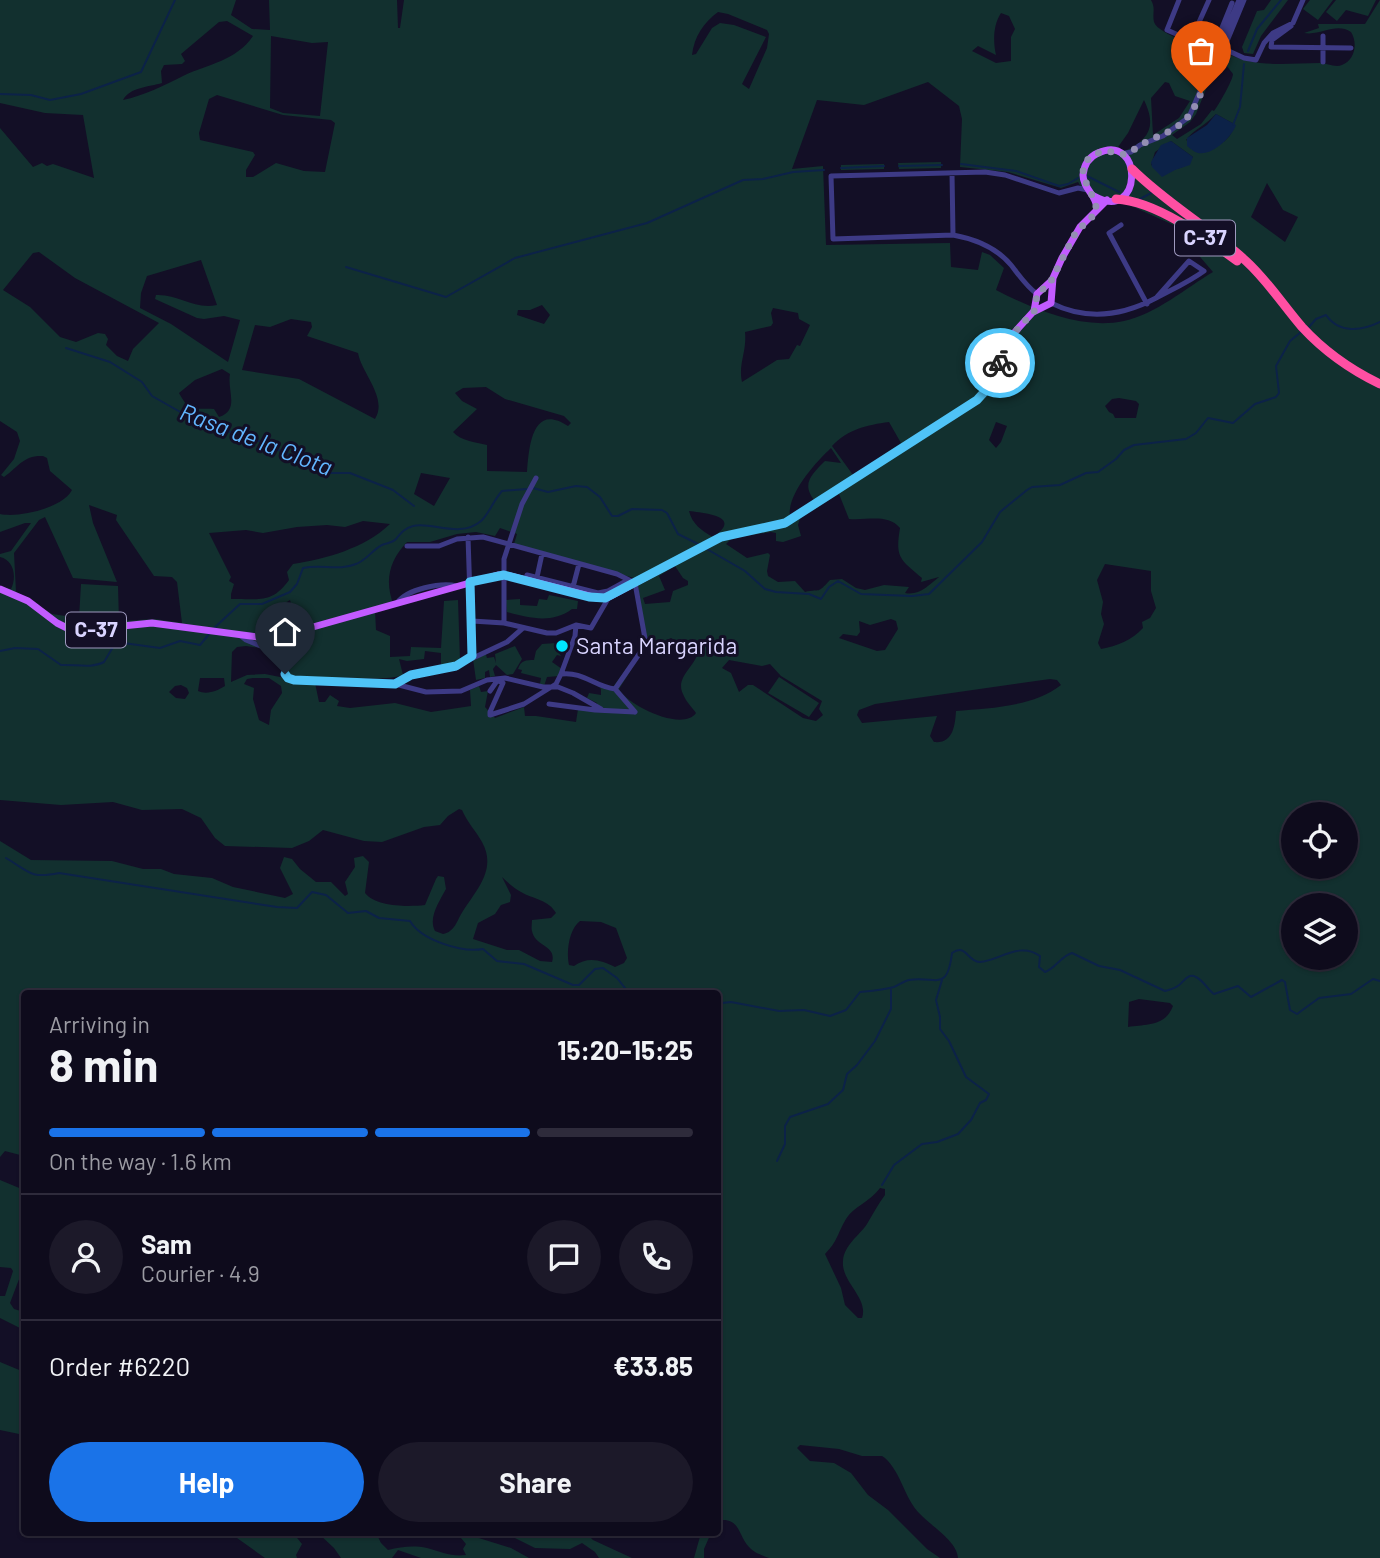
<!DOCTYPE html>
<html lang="en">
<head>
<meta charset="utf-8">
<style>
  body { margin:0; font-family:Barlow,sans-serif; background:#1c1929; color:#f1f3f6; height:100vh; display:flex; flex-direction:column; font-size:26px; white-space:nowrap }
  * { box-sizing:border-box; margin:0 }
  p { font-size:23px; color:#9b9ba3 }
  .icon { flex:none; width:38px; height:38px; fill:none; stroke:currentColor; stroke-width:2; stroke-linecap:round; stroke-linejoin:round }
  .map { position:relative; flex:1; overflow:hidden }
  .sheet { position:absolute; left:21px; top:990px; width:700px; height:546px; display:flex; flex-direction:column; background:#0e0b1c; border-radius:7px; box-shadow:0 2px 5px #0004,0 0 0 2px #2e2b3b }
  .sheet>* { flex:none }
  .tools { position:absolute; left:1281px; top:802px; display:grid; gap:14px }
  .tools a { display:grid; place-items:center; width:77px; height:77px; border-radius:50%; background:#0e0b1c; box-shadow:0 2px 5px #0004,0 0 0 2px #2e2b3b; font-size:35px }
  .pin { position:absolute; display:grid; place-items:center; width:60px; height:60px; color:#fff; margin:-72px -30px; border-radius:50% 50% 50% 0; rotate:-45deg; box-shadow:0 0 7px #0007 }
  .pin .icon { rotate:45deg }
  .courier { position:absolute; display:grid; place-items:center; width:70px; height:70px; margin:-35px; border:5px solid #4fc3f7; border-radius:50%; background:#fff; color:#222; box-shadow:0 2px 9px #0007 }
  .headline em { font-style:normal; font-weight:700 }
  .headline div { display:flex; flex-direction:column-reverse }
  .headline { display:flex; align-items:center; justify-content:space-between; height:119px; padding:0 28px }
  h1 { font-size:46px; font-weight:700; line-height:52px }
  .bar { display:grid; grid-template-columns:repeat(4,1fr); gap:10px 7px; align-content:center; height:84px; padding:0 28px }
  .bar i { height:9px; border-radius:5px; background:#2e2b3b }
  .bar .on { background:#1a73e8 }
  .bar p { grid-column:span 4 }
  .line { display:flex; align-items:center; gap:18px; padding:0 28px; border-top:2px solid #2e2b3b }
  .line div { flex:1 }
  .round { display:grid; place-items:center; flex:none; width:74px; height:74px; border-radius:37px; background:#1c1929 }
  .primary-button { display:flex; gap:14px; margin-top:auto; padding:14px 28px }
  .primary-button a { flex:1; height:80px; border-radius:42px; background:#1a73e8; color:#fff; font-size:28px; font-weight:700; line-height:80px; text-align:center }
  .primary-button a+a { background:#1c1929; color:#f1f3f6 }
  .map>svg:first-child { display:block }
  .green { fill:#12302f; fill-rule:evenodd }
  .water { fill:#0c2248 }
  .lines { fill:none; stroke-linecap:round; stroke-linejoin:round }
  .stream { stroke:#0c2248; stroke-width:2 }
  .minor { stroke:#3d3a85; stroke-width:5 }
  .major { stroke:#c25bff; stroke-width:7 }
  .highway { stroke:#ff4fa3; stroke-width:9 }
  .done { stroke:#948fb3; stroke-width:7; stroke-dasharray:0 12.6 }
  .route { stroke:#4fc3f7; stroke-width:9 }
  .poi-dot { fill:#00e5ff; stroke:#130f26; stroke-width:2.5 }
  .labels { text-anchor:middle; stroke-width:6; stroke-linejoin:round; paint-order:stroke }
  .shield { fill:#130f26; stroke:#9e99be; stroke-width:2 }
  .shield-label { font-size:21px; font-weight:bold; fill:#d9d4ff }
  .poi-label { font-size:23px; fill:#d9d4ff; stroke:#130f26; text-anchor:start }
  .water-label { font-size:24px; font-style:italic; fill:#62b6ff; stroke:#130f26 }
</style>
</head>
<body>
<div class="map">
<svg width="1380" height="1558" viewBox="0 0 1380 1558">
  <rect width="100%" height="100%" fill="#130f26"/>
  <!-- green -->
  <path class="green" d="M0 0H236L231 15 252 29 270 30 269 0H397L398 28H400L404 0H1151C1156 9 1152 13 1154 22 1158 35 1207 49 1220 55L1222 51C1230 55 1239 59 1248 61 1272 66 1296 63 1320 63 1327 63 1335 68 1342 65 1355 60 1358 43 1351 32 1336 22 1321 36 1304 33L1319 28 1318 24H1365L1380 0V1558H958C957 1541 931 1526 920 1514 904 1498 902 1474 885 1458L882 1456H862L839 1449 800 1445 797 1448 810 1461 834 1463 851 1473 868 1495 888 1510 927 1549 940 1558H769C762 1555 754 1553 749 1547 739 1537 740 1519 722 1520L718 1524V994H24V1156L5 1151 0 1157V841L31 860 112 861 143 869H161L174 874 212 878 233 887 285 898 293 894 280 868 284 857 292 859 300 869 316 882H331L345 896 348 894 345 882 355 867 354 858 363 856 369 862 365 893C376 907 408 907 425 905L436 879 438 876 444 877 446 889C439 902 428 918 435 931L443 934C455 932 457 920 463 911 477 889 497 869 482 842 476 831 467 822 462 810L459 809 448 816 440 825 424 827 382 842 364 841 323 830 309 841 292 848 225 846 215 838 201 818 182 809 142 810 113 802 61 805 0 800V587L11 589C17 577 14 560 0 557V554L11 551 31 523H25L0 532V514C19 518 63 508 72 490L50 471 47 458 43 456C24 455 19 466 4 477L1 475 14 459 20 441 17 432 0 421V128L33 167 42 163 47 166 53 164 94 178 83 115 45 113 0 103ZM718 12 728 14 767 30 769 34 767 48 749 89 742 84 766 37 734 25 720 23 712 28 696 54 692 55C694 37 704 22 718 12ZM1001 13 1009 16 1015 29 1011 37V61L996 63 972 51 978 46 996 55C993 42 993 25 1001 13ZM227 21 253 36C236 61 208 64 183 76 165 85 143 96 123 100 130 87 149 87 162 83L161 71 164 65 182 64 185 61 181 54 219 22ZM271 36 312 43 328 42 320 116 283 113 270 108ZM1217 62 1226 65 1233 74C1233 80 1218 106 1214 111L1212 110 1201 124 1177 139 1172 135 1190 122 1196 114ZM928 82 959 106 962 119 960 167 1008 172 1061 188 1078 182C1085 194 1095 205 1110 205 1117 204 1120 202 1127 204L1178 227 1177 230 1213 272C1186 288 1156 314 1124 321 1081 330 1033 309 996 290L1004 268 990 255 982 252 978 270 951 267 950 243 826 245 823 166 792 169 817 100 864 105ZM1165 82 1169 83 1175 96 1190 101 1179 118 1153 135 1151 98ZM217 95 283 115 331 120 335 123 325 172 304 171 276 163 253 177H246V170L255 155 253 152 200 140 199 133 209 99ZM1144 100C1157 127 1149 139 1125 151L1118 147 1128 133ZM1216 114 1234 124C1232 140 1219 145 1206 152L1186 140C1193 130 1206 125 1216 114ZM1171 141 1193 157C1182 174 1168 170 1151 165L1155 152ZM1267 183 1283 210 1298 217 1285 242 1251 217ZM39 252 75 278 159 323 133 349 128 361 117 356 106 345 108 339 105 334 98 333 76 342 60 337 30 307 3 290 33 253ZM201 260 217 305C194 310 179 294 156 295L155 299 197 318 204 319 224 316 240 320 228 362 171 324 140 308 141 293 147 276ZM542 305 550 315 544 324 517 315 518 310H530ZM773 308 798 313 799 319 810 325 800 346 797 345 789 359 777 360 742 382C738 363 747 352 745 332L771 326 773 323 771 313ZM291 319 311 322 312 327 307 336 358 353C362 374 388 398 375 419L299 379 242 370 255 325 270 327ZM222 369 230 374C227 391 240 410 219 417L214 409C194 408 189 412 179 393L195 380ZM486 387 505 399 564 416 571 423 568 426C532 402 529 447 527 472L487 471V445C475 442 461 441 453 432L477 409 462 401 455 393 463 388ZM1119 398 1136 401 1139 404 1136 418H1115L1113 414 1109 412 1105 406 1112 399ZM889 422 901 443 853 475 832 446C848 429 867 425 889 422ZM996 422 1007 426 1001 442 996 448 989 440ZM831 448 841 463 825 461C811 475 801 484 815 501L790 518C786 495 815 463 831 448ZM421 473 450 478 434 506 414 494ZM839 494 849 519C866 521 887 513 900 528 895 558 900 559 922 578L921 582 939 577C929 585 919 596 905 593L909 587 884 585 865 590 856 588 842 579 830 580C816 595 822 588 805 592L795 581 778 582 768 576 767 571 770 555 768 553 747 558 726 544 732 538 771 532 776 533V541L783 542 801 536 798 525 800 518ZM89 505 117 515 116 520 154 576 172 577 177 582 182 623 155 619 119 621 118 586 81 584 79 618 52 614 16 592 14 553 39 520 45 517 73 578 117 582 93 523ZM689 511C704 513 744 516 713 537 702 531 692 524 689 511ZM363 521 390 524C365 548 326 559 293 564L287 572 289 580C271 605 258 598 231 599V594L234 584 229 581 231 577 209 533 246 530 263 533 297 527 327 525 345 527ZM500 528 517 534 514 544 634 578 638 587 644 641 642 647 613 687 594 681 601 689V695L589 693 587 698 597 703 596 711 578 709 576 722 536 716H525L524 707 495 718 485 707 488 691 481 692 479 686 470 690 471 706 431 712 395 703 350 708 337 706 339 701 330 695 325 702H319L315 683C343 671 375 684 403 675L399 659 407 661 424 659 425 651 441 653V666L460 660 458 600 444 601 441 648 411 647 410 656 390 657V636L376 630 375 611 394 606C384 581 389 561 407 542H430L457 534 476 532 495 536ZM1105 564 1151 571V591L1156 608 1150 618 1142 622 1143 628C1132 640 1117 646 1101 649L1098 643 1104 624 1101 614 1103 602 1097 580ZM675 566 683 578 688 581V585L673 591 670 602 645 604 643 598 665 590 659 576ZM290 600 298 628 278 634 271 616 275 609ZM891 619 896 621 898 629 885 650 877 651 839 638 843 634 857 636 860 632 859 621 870 625ZM671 638 698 653C694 667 675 678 683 694 686 702 692 707 696 713 683 732 628 706 619 689L648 643 656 645ZM246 646C271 649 277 653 285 678L265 674 247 675 231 682 232 652 237 647ZM729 660 762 666 770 664 781 676 822 701 819 709 823 715 816 721 803 718 753 685H748L739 692 731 673 722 668ZM200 678H224L225 686C217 691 207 695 198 691ZM253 678H269L281 686 282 693 271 710 269 725 259 720 253 699 254 688 244 684 247 679ZM1050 679 1057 680 1061 685C1033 707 990 708 956 711 955 726 953 744 934 742L930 736 937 716 862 723 857 715 859 710 875 704ZM181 685 187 688 189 693 185 699 176 698 169 692 175 686ZM1293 814H1346V866H1293ZM502 877C508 883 514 888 521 892 533 899 549 900 556 913L551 918 532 920C532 924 531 928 532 931 535 947 557 945 552 962L540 961 519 950H507L473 939 478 923 495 914 501 905 510 902 511 895ZM1293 905H1346V957H1293ZM580 921 601 922 616 928 627 958 624 963 615 967C601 960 588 956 574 966L569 965C566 952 569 929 580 921ZM1139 999 1170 1003 1173 1006C1165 1027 1146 1024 1128 1027L1129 1002ZM880 1188 885 1189V1195C878 1204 873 1214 867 1224 859 1236 844 1245 843 1261 841 1282 869 1298 862 1318H858L845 1305 841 1288 825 1254C838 1241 838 1232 846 1219 853 1207 870 1202 880 1188Z
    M1271 0H1288L1261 36 1253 54 1244 53 1242 47 1257 11 1264 10Z
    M1310 0H1333L1318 20 1303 9Z
    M1336 0H1376L1368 16 1346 10 1337 21 1326 12Z
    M941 162V168L899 169 898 163Z
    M884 164V169L841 170V165Z
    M549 595 578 601 577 609H572C552 624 529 618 507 612L506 600 520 599V605L537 606 539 599 547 600Z
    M560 638 557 650 561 656 557 655 552 662 562 669 559 676 547 677 544 686 540 684 541 678 521 673 522 670 518 669C521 660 526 660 534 660L536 651 542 644 556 643Z
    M515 646 522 659 513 674 507 675 496 665 493 669 495 676 490 677 489 670 485 672V678L476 680 473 659 485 652 487 658 494 657 496 663 495 654Z
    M779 677 819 703 809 717 768 693Z
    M0 1180 24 1190V1266L10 1303 14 1309 24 1312V1330L0 1318V1296H5L13 1271 11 1268 0 1267Z
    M0 1362 24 1372V1435L0 1430Z
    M230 1533H293L302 1544 296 1555 297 1558H265Z
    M318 1533H376L381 1543 388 1550C401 1547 413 1545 427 1548 441 1552 452 1557 466 1555L463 1549 466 1544 461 1538H440L422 1533 466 1534 511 1548 529 1558H421L398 1550 392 1558H341L334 1548Z
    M489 1533H586L593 1540 632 1558H599L595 1552 582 1543 570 1549 535 1548 505 1533Z
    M701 1533H711L704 1549V1558H694Z"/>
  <!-- water -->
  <path class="water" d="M1216 114 1236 125C1232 137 1212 156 1198 153 1194 152 1191 149 1187 146V138L1207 125Z
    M1171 141 1193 157 1190 165 1175 170 1162 177 1152 167 1151 162 1161 145Z"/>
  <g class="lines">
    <!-- stream -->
    <path class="stream" d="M1248 51 1257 29 1281 0
      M0 94 31 95 50 100 81 94 141 72 175 0
      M1233 125 1240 107 1244 64
      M961 164 1016 171 1059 186 1068 184 1078 178
      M899 166 942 165
      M841 168 884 166
      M1087 176 1119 192
      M1140 199 1151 193
      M346 267 446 297 515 258 647 223 743 180 763 179 793 172 824 170
      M1309 327 1316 319 1326 315C1339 334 1362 331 1380 322
      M66 348 110 362 142 382 152 396 198 422 259 441 330 473H350L393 490 414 506
      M533 488 548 492 576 486 587 487 600 497 612 516H618L632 509 662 510 667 513 678 534 700 545
      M705 548 745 571 765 589 776 592 809 594 821 599 829 587 838 581 861 594 912 596 929 594 982 542 1000 512 1027 490 1032 487 1060 485 1086 473 1098 472 1116 459 1124 450 1134 445 1186 439 1196 433 1208 418 1233 423 1255 404 1276 397 1279 393 1276 366 1290 341 1301 332
      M213 629 240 604H262L290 592 297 584 303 568C321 564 339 571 356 564 367 560 372 550 382 545 387 543 392 543 396 539 401 533 405 528 413 526 431 521 460 539 481 521 489 514 493 501 502 491L527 489
      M0 651 15 648 38 649 61 665C75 664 91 669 104 662L116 642 160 648 180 641 200 645 210 633
      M6 858C30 872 30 879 59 873L277 907 297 908 312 892 326 895 348 913 366 911 379 918 410 921C421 940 462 953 483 949L497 961 524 964 573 985H579L595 969 603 968 617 978 629 993 636 994
      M718 1014 722 1003 731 1002 779 1011 804 1010 830 1016 846 1010 860 992C871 991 884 990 894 987 899 985 904 981 909 980 935 975 947 994 952 953 967 943 967 962 980 962 999 961 1019 941 1040 956L1039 967 1045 972C1056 968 1061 956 1072 953L1099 966 1120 970 1165 991C1168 990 1173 989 1176 987 1183 984 1187 972 1196 977 1203 980 1207 989 1214 994L1238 986 1251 997 1282 980 1285 982 1290 1010 1297 1014 1319 998 1351 994 1373 979 1380 981
      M777 1161 785 1144V1126L790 1117 828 1104 843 1090 847 1074 857 1065 875 1041 891 1009V990
      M882 1185 894 1165 922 1144 937 1142 958 1134 971 1120 980 1103 986 1100 989 1094 966 1077 949 1041 940 1029V1017L936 1000 942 980"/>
    <!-- minor -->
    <path class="minor" d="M1179 0 1167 30 1217 52
      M1291 26 1272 40 1271 47 1351 48
      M1323 36V62
      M1191 40 1209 0
      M1221 44 1227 41 1244 0
      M1220 47 1244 58 1256 60 1264 43 1273 33 1293 23 1303 0
      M1213 50 1232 3
      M1121 154 1131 152 1140 145 1163 136 1189 117 1239 0
      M952 173 953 235
      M1121 225 1109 233 1147 304
      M1037 294C1026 286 1019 275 1011 265 996 247 975 239 953 235L833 239 831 176 985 172 1005 175 1059 193 1078 188 1088 190
      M1051 303C1087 321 1122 316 1156 298 1173 289 1189 282 1204 271L1189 261 1157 297
      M468 537 472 656
      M407 546H439L457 539 483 537 617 574 635 583 646 644 615 689 635 712
      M537 577 542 554
      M526 580 527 575 598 593 608 591 628 580
      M573 587 579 564
      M397 603C407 589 441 582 457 586
      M472 621 504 623 547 633H556L576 625 591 628 609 597
      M504 623V559L522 504 536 478
      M241 636 246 640 273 651 290 680 395 684 426 692 461 691 487 680 505 678 543 687H558L573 693 601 709
      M561 674C583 671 595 687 615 689
      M395 684 411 675 456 666 507 642 523 628
      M490 691 497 681
      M549 704 595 710 635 712
      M490 715 524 704 556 684 561 674 575 636 576 625
      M490 715V712L503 683 496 680"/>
    <!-- major -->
    <path class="major" d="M1094 196C1143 224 1144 132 1098 153 1089 157 1084 165 1083 175 1083 189 1097 195 1097 209
      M1034 311 1037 294 1050 282
      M0 589 28 601 57 623 73 631 152 623 265 638 288 634 498 575 510 576 597 598 609 597 721 537 785 523 977 400 987 389 1014 333 1033 312 1051 303 1053 278 1062 258 1080 227 1107 200"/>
    <!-- highway -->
    <path class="highway" d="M1132 169C1166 203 1210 228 1246 261 1267 280 1283 305 1302 327 1324 351 1351 370 1380 384
      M1116 199C1156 201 1206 238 1237 261"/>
  </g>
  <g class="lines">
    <!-- done -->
    <path class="done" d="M1000 363 1014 333 1035 310 1037 294 1050 283 1076 232 1096 213C1100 193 1060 165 1104 151 1112 151 1119 155 1126 154 1132 153 1135 148 1140 145 1173 128 1185 131 1201 93"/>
    <!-- route -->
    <path class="route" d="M285 674 288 678 294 680 395 684 411 675 456 666 472 656 470 582 504 575 589 597 605 598 721 537 785 523 977 400 987 389 1000 363"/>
  </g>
  <!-- markers -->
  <circle class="poi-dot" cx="562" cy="646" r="7"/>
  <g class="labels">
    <!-- shield labels -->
    <g class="shield">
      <rect x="1175" y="220.5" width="60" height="35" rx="5"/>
      <rect x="66" y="612.5" width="60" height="35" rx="5"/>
    </g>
    <g class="shield-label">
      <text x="1205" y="245">C-37</text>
      <text x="96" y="637">C-37</text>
    </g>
    <!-- poi labels -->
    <g class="poi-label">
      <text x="576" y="654">Santa Margarida</text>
    </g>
    <!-- water labels -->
    <g class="water-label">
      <text transform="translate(256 440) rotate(21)" y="8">Rasa de la Clota</text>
    </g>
  </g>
</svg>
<div class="tools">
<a><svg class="icon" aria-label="locate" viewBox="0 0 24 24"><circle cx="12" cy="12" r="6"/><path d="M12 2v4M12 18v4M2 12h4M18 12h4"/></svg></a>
<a><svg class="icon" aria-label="layers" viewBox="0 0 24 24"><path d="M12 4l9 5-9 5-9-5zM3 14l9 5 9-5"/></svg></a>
</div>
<div class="pin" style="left:1201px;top:93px;background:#ea580c"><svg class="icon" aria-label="bag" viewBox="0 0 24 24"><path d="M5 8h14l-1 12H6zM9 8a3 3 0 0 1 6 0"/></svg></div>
<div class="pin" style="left:285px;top:674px;background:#1f2937"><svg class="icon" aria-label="home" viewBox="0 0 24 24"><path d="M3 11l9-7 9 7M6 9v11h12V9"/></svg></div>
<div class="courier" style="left:1000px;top:363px"><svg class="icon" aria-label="bike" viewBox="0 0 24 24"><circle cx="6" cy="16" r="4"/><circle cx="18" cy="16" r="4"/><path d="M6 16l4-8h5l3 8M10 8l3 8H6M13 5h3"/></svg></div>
<section class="sheet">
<div class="headline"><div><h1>8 min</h1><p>Arriving in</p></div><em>15:20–15:25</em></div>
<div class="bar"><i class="on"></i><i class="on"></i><i class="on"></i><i></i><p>On the way · 1.6 km</p></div>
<div class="line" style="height:126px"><a class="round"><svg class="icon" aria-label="person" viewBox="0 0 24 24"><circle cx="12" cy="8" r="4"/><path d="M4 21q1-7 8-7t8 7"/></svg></a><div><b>Sam</b><p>Courier · 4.9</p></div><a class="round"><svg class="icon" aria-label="chat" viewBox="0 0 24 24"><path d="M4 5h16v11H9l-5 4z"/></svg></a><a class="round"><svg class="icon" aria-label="phone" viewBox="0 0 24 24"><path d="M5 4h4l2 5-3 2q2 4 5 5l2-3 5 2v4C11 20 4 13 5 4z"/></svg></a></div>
<div class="line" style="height:91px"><div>Order #6220</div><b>€33.85</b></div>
<div class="primary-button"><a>Help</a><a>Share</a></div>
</section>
</div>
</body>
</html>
